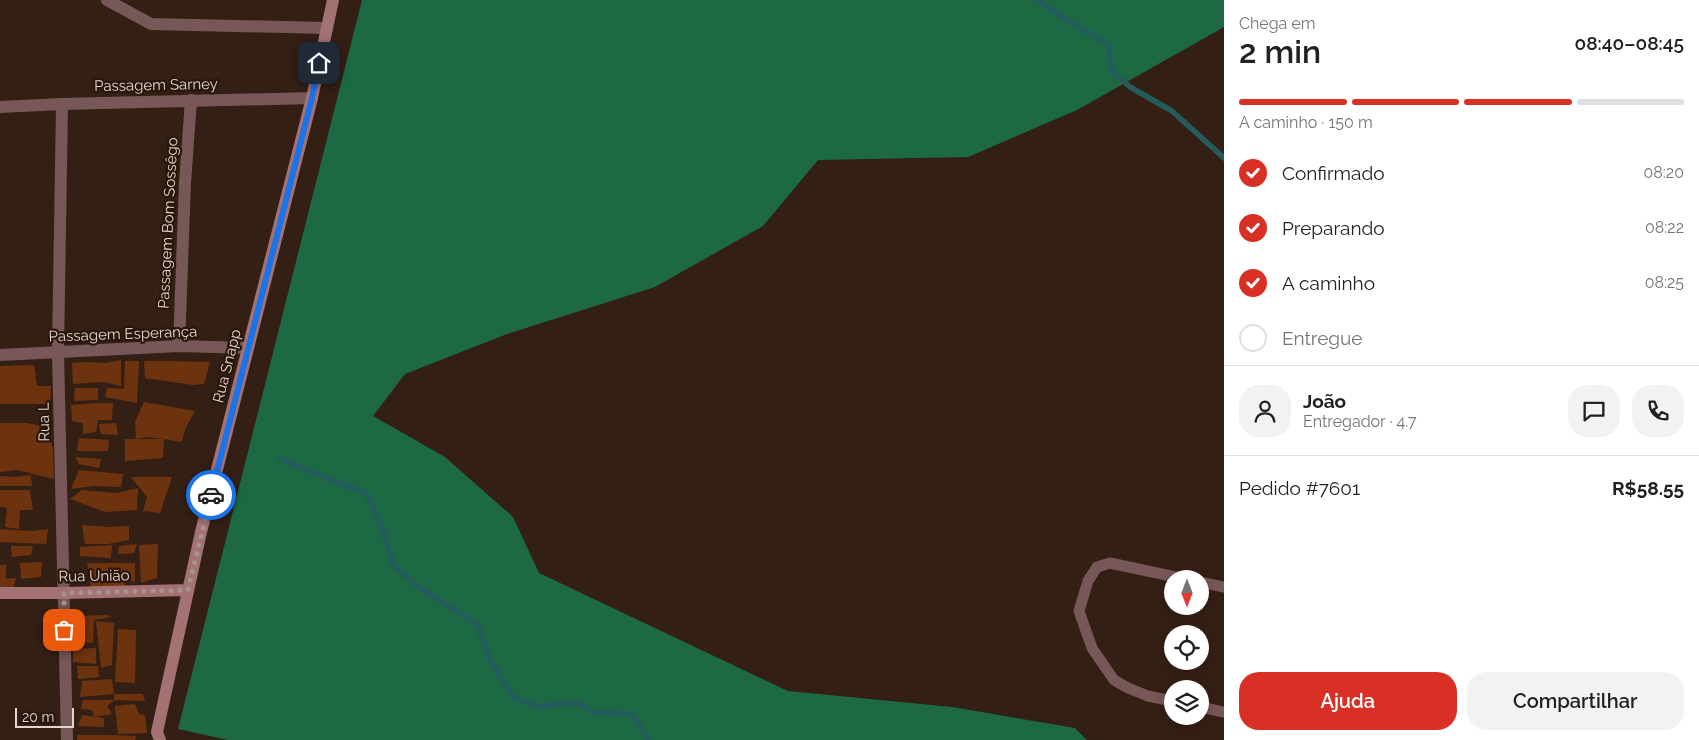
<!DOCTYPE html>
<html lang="pt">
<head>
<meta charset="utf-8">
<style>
  body { margin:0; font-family:Raleway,sans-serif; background:#f2f2f2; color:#202124; height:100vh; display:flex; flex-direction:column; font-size:19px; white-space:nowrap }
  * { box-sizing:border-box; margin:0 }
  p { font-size:16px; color:#757577 }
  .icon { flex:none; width:28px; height:28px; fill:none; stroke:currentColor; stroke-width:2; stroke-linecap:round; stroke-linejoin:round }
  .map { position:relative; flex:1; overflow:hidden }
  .details { display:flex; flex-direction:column; background:#fff; width:475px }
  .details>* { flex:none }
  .needle { width:32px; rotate:180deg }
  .controls { position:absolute; left:1164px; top:570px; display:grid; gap:10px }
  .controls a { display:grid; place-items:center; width:45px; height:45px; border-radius:50%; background:#fff; box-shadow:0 2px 12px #0003; font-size:25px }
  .scale { position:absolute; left:15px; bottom:12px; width:59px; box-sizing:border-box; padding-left:5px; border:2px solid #e3d5ce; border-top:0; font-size:14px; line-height:18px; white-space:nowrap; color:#e3d5ce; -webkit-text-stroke:4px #29160b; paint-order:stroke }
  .pin { position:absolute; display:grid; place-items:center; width:42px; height:42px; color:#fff; margin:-21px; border-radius:10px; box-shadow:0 2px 8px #0006 }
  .courier { position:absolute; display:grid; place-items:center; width:50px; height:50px; margin:-25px; border:4px solid #1a73e8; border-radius:50%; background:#fff; color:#222; box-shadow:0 1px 6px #0007 }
  .summary em { font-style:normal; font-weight:600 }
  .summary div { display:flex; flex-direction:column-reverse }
  .summary { display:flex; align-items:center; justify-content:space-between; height:85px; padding:0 15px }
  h1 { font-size:32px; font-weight:600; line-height:38px }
  .bar { display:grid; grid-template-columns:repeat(4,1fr); gap:8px 5px; align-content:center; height:60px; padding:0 15px }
  .bar i { height:6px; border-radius:4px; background:#e0e0e0 }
  .bar .active { background:#d93025 }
  .bar p { grid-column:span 4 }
  .line { display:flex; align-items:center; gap:12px; padding:0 15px; border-top:1px solid #e0e0e0 }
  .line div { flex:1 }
  .round { display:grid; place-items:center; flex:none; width:52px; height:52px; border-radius:20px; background:#f2f2f2 }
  ol { padding:0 15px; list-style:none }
  li { display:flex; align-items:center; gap:15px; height:55px }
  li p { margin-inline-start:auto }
  li .icon { padding:5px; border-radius:50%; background:#d93025; color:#fff; stroke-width:4 }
  li:last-child { color:#757577 }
  li i { width:28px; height:28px; border:2px solid #e0e0e0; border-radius:50% }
  .button { display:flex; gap:10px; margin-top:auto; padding:10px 15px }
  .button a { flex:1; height:58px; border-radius:20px; background:#d93025; color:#fff; font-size:20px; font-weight:600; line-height:58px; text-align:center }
  .button a+a { background:#f2f2f2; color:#202124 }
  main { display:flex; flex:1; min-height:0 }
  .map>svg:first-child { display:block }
  .forest { fill:#1d6944 }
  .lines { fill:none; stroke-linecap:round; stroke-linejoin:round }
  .stream { stroke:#245b5b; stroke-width:5.5 }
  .building { fill:#6d330e }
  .service { stroke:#775757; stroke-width:11 }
  .minor { stroke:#775757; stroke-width:12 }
  .secondary { stroke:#a57273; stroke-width:12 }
  .done { stroke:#a6958d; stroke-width:5; stroke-dasharray:0 9 }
  .route { stroke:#1a73e8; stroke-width:6 }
  .labels { text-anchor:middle; stroke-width:4.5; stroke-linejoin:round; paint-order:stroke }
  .street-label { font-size:15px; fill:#e3d5ce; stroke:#29160b }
</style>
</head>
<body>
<main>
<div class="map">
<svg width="1224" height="740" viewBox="0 0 1224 740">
  <rect width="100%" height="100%" fill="#341f14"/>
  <!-- forest -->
  <path class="forest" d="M362 0H1224V27L1077 110 968 157 818 160 763 226 655 287 507 334 405 374 373 416 445 457 513 517 539 573 788 691 952 707 1075 728 1087 740H228L178 729Z"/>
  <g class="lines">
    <!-- stream -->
    <path class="stream" d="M1038 0 1072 24 1108 43 1111 70 1130 87 1172 111 1224 158
      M280 459 367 494 380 522 394 566 420 588 478 625 490 660 513 697 538 707 565 703H578L592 712 633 714 648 740"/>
  </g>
  <!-- building -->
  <path class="building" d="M121 360V386L103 382 73 384 72 363 83 362 106 363Z
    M125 361H139L137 403 105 397 107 388 124 389Z
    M144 361H172L210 362 204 384 193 385 145 378Z
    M34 365 37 386H51L50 404H0V366Z
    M75 388H98V400L74 401Z
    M144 402 195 411 185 429 182 442 164 439 163 458 125 461V439H164L148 437 136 439 135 422Z
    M99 403H113L112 420H98L96 432 83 434V423L72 421 71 405Z
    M0 423H27L46 427 53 449 54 479 17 470 0 472Z
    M116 423 118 435 101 434 99 424Z
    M79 438 109 440 108 451H77Z
    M75 457 101 459 99 468 79 464Z
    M79 470 123 474 121 487 94 486 71 489Z
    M31 475 32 486H0V476L14 477Z
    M131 477H172L160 513 143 511 147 497Z
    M138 488 137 510 105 512 70 499 82 490 116 493Z
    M0 490H30L33 510H20L19 529 5 527 7 508 0 507Z
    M82 525 110 527 129 526V540L108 544H85Z
    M0 529 32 531 48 529 46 544 0 542Z
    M137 544 134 553 118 554 119 546Z
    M158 544 157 578 141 583 139 545Z
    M112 545 111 558 80 556V547Z
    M11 546H33L31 555 12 557Z
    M42 562 41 577 21 579 20 563Z
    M87 563H135V583L125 576V586L91 588Z
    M0 565H6V579L16 578 13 589 0 588Z
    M108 615 111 617 94 620 93 643 75 642V616Z
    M96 621 114 623 112 665 101 668Z
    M118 629 136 630 135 683 115 682Z
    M96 648V664L73 662V649Z
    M77 666H98L99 677 78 679Z
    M112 679 114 694 80 697 82 681Z
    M114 694H143L145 701 114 700Z
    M83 700H114L107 706 112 714 94 717 92 710 81 709Z
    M135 704 139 714 145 715 147 733 118 734 115 706Z
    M82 715 104 718V727L78 726Z
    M78 735H104L136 736 135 740H77Z"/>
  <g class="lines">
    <!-- service -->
    <path class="service" d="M1200 582 1224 587
      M1172 701 1148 696 1128 688 1114 680 1092 648 1079 611 1088 581 1097 567 1110 563 1185 579
      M1200 707 1224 712"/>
    <!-- minor -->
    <path class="minor" d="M107 0 151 24 326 28
      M62 104 58 352 67 740
      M0 107 62 104 312 98
      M179 346 185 183 191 100
      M0 355 179 346 248 348"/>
    <!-- secondary -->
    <path class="secondary" d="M0 593H64L188 590
      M160 740 157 732 201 532 312 98 333 0"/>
  </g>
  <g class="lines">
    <!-- done -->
    <path class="done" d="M64 630V593L188 590 211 495"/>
    <!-- route -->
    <path class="route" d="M211 495 312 98 319 63"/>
  </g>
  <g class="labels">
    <!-- street labels -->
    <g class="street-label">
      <text transform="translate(156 85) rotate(-1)" y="5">Passagem Sarney</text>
      <text transform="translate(168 223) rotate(-87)" y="5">Passagem Bom Sossêgo</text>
      <text transform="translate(123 334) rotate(-2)" y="5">Passagem Esperança</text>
      <text transform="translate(227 366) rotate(-76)" y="5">Rua Snapp</text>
      <text transform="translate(44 422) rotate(-91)" y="5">Rua L</text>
      <text transform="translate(94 576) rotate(-1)" y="5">Rua União</text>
    </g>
  </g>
</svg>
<div class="controls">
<a><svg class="needle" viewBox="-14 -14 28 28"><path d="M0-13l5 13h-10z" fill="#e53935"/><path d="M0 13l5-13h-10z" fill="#757577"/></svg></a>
<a><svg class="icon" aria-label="locate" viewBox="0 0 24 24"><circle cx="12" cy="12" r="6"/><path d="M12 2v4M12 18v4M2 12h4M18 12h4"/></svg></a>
<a><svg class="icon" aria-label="layers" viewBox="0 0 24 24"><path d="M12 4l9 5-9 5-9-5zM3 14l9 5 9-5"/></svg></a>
</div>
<div class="scale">20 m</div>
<div class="pin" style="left:64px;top:630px;background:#ea580c"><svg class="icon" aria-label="bag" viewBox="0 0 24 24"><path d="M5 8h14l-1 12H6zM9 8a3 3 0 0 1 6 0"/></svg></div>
<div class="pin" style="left:319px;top:63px;background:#1f2937"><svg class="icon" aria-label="home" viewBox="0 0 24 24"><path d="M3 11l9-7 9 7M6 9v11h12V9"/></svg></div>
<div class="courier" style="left:211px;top:495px"><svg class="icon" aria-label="car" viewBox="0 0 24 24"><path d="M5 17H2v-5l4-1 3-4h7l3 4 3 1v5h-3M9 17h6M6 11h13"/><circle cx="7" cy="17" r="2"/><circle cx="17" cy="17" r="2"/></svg></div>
</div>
<section class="details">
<div class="summary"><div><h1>2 min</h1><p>Chega em</p></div><em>08:40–08:45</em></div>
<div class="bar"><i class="active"></i><i class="active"></i><i class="active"></i><i></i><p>A caminho · 150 m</p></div>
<ol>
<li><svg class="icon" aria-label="check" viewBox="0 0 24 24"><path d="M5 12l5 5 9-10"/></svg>Confirmado<p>08:20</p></li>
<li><svg class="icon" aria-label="check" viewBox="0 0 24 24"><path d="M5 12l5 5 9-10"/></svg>Preparando<p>08:22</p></li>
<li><svg class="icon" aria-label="check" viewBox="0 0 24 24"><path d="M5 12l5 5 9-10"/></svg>A caminho<p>08:25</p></li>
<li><i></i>Entregue</li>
</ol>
<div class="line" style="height:90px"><a class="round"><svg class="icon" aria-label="person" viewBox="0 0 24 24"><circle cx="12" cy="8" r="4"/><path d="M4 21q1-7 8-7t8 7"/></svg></a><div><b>João</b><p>Entregador · 4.7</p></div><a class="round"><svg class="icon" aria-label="chat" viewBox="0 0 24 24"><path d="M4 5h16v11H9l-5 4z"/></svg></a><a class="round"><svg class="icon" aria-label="phone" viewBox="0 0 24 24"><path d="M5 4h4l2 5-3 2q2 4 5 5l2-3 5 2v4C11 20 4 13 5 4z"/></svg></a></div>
<div class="line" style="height:65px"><div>Pedido #7601</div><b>R$58.55</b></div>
<div class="button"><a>Ajuda</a><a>Compartilhar</a></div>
</section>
</main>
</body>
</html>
